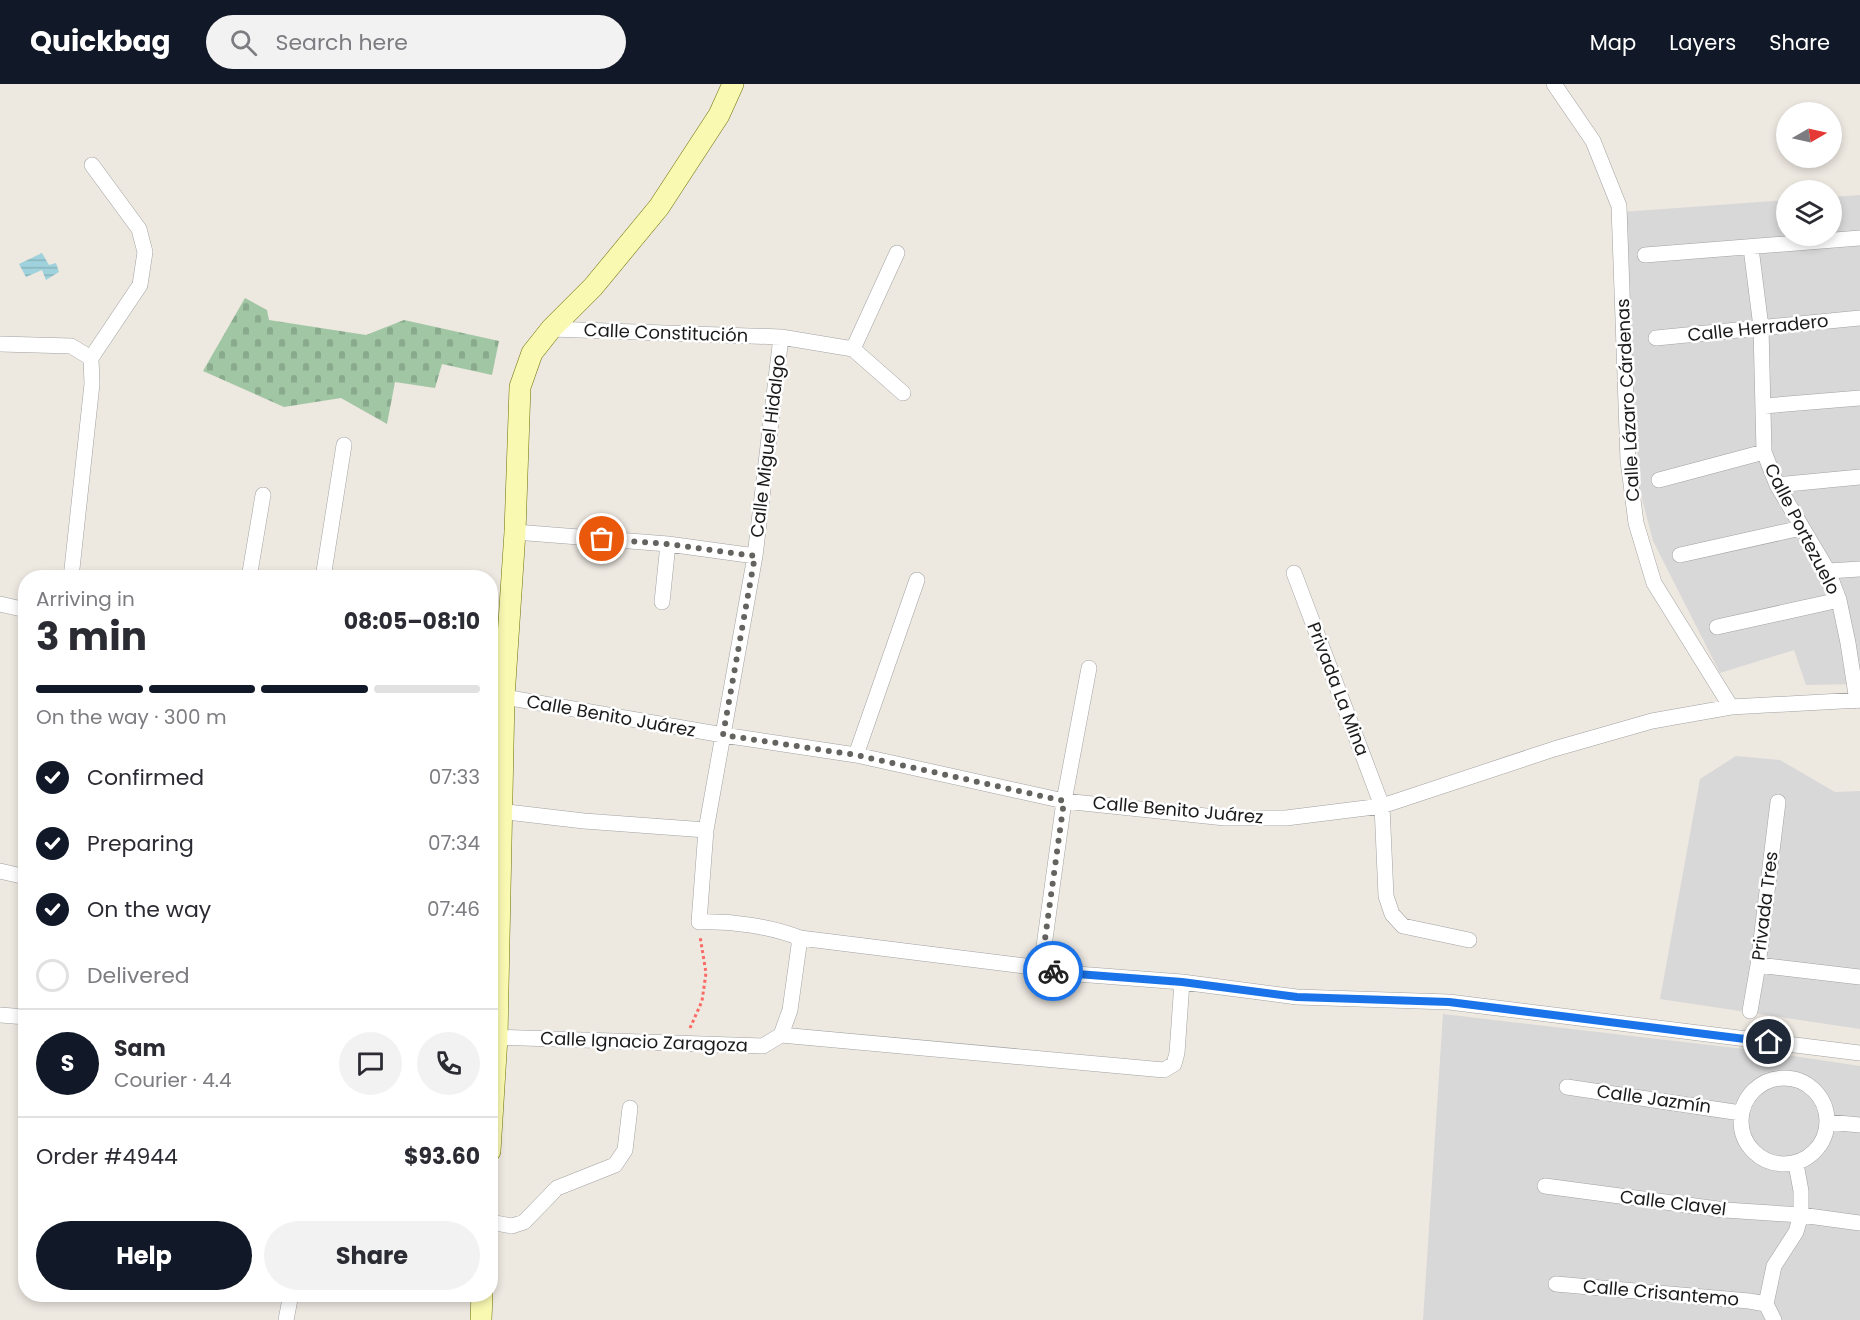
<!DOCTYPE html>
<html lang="en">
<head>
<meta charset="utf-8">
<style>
  body { margin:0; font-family:Poppins,sans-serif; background:#f2f2f3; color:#2b2b33; height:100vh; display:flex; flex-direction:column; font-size:22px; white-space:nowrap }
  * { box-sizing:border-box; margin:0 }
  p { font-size:20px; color:#7c7c81 }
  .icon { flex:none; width:33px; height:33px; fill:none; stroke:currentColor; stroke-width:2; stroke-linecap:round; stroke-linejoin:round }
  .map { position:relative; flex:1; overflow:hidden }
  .side { position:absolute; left:18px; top:486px; width:480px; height:732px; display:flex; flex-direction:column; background:#fff; border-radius:24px; box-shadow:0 3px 9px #0003 }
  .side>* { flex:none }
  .needle { width:39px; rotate:81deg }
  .controls { position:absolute; left:1776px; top:18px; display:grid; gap:12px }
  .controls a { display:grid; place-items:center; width:66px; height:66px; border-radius:50%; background:#fff; box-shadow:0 3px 9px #0003; font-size:30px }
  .pin { position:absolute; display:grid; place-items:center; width:51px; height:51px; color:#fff; margin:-26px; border:3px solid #fff; border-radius:50%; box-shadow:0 2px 6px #0007 }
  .courier { position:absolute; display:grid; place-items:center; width:60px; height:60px; margin:-30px; border:4px solid #1a73e8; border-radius:50%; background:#fff; color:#222; box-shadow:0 2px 8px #0007 }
  .headline em { font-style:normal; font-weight:700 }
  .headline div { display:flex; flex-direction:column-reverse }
  .headline { display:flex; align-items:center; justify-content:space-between; height:102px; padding:0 18px }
  h1 { font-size:39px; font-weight:700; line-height:45px }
  .bar { display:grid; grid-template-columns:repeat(4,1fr); gap:9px 6px; align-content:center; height:72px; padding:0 18px }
  .bar i { height:8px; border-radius:4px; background:#e1e1e2 }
  .bar .current { background:#111827 }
  .bar p { grid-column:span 4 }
  .line { display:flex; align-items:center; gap:15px; padding:0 18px; border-top:2px solid #e1e1e2 }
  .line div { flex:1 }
  .round { display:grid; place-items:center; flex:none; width:63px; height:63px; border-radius:32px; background:#f2f2f3 }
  ol { padding:0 18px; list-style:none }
  li { display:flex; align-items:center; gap:18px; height:66px }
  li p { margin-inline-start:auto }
  li .icon { padding:6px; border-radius:50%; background:#111827; color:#fff; stroke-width:4 }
  li:last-child { color:#7c7c81 }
  li i { width:33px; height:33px; border:3px solid #e1e1e2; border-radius:50% }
  .action { display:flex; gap:12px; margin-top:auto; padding:12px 18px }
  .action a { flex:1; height:69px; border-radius:36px; background:#111827; color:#fff; font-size:24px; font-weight:700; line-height:69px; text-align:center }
  .action a+a { background:#f2f2f3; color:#2b2b33 }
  header { display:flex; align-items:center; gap:36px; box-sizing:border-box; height:84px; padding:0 30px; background:#111827; color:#fff }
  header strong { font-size:28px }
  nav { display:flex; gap:33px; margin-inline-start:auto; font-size:21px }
  .search { width:420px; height:54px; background:#f2f2f3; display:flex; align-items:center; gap:15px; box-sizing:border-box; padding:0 21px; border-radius:33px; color:#7c7c81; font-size:22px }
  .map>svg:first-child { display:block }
  .residential { fill:#d9d8d8 }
  .cemetery { fill:url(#cemetery-stones) }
  .water { fill:url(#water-rules) }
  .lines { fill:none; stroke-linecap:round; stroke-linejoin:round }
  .street-casing { stroke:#a2a2a2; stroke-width:16 }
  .secondary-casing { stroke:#6c7103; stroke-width:22 }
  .path { stroke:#fb6a63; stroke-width:3; stroke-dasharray:3 3; stroke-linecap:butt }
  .street { stroke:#fff; stroke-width:15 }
  .secondary { stroke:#faf9b2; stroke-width:21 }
  .done { stroke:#646360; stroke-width:6; stroke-dasharray:0 10.8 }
  .route { stroke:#1a73e8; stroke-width:8 }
  .labels { text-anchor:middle; stroke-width:5; stroke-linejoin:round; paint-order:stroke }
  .street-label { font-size:18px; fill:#1b1b1b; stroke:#fff }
</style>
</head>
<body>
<header>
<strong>Quickbag</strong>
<div class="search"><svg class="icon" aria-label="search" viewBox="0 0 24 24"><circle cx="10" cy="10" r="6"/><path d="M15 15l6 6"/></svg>Search here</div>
<nav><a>Map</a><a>Layers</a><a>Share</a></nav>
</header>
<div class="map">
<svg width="1860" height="1236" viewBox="0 0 1860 1236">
  <defs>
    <pattern id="cemetery-stones" width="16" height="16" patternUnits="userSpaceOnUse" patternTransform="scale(1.5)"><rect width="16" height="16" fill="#a1c6a4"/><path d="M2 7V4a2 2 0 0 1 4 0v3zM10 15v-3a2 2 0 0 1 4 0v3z" fill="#8aaa8d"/></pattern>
    <pattern id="water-rules" width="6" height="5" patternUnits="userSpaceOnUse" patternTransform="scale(1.5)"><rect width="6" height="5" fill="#9fd2dc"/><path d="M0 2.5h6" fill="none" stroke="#88b4bc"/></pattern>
  </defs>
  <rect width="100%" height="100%" fill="#ede8e0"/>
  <!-- residential -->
  <path class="residential" d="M1860 111V600L1806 601 1794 566 1720 589 1653 457 1640 407 1622 128 1786 116V152H1832V113Z
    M1736 672 1780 676 1835 708 1860 707V945L1660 915 1700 695Z
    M1443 930 1753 966 1860 982V1236H1423Z"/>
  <!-- cemetery -->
  <path class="cemetery" d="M245 214 267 226 269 236 366 251 404 236 499 257 492 291 442 280 435 304 395 298 387 340 341 314 284 323 203 287Z"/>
  <!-- water -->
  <path class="water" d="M42 169 49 181 56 179 59 188 46 196 42 186 26 193 19 180Z"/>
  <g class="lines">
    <defs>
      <path id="street" d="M1554 0 1593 57 1619 122 1628 376 1636 439 1654 499 1731 623
        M1751 164 1761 243 1764 368 1777 401 1828 487 1839 516 1848 559 1857 617
        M1645 171 1860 154
        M551 245 781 253 853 265 903 309
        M781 253 755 472 706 746 699 838C731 837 770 842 800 854L1041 884 1064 889 1182 898 1297 913 1449 918 1860 969
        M1656 254 1860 234
        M0 260 71 262 91 274
        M853 265 897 169
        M91 274 140 201 145 168 139 145 92 81
        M1764 322 1860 314
        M1659 396 1764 368
        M1777 401 1860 393
        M515 448 668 460 755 472
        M1680 471 1801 444
        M1828 487 1860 485
        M1294 489 1382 722 1386 812 1392 830 1403 842 1469 856
        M71 494 92 300 91 274
        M249 494 263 411
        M323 494 344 361
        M662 518 668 460
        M0 520 26 526
        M1717 543 1839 516
        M490 613H504L723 651 856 671 1064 717 1225 734H1286L1382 722 1554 665 1652 637 1731 623 1860 616
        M856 671 917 496
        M490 726 584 737 706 746
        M0 787 26 793
        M1758 881 1860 893
        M1041 884 1064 717 1089 584
        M1750 927 1758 881 1778 718
        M0 931 26 933
        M781 951 1164 986 1174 980 1177 969 1182 898
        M490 953 763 962 781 951 790 926 800 854
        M1741 1037a43 43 0 1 1 86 0a43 43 0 1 1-86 0Z
        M1567 1003 1741 1029
        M1828 1038 1860 1041
        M1545 1102 1725 1126 1801 1131 1860 1139
        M490 1138 512 1142 524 1138 557 1104 615 1081 625 1066 630 1024
        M1556 1200 1749 1217 1766 1220
        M286 1236 291 1210
        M1774 1236 1766 1220 1774 1182 1796 1148 1801 1131V1107L1796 1080"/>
      <path id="secondary" d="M490 1067 497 953 504 613 515 448 520 303 532 269 551 245 593 203 659 123 719 31 733 0
        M481 1236 482 1210"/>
    </defs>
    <!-- street casing -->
    <use href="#street" class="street-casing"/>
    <!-- secondary casing -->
    <use href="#secondary" class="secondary-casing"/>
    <!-- path -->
    <path class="path" d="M690 944 702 917 706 889 700 852"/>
    <!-- street -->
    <use href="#street" class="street"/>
    <!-- secondary -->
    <use href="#secondary" class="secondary"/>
  </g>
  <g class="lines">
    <!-- done -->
    <path class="done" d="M602 455 668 460 755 472 723 651 856 671 1064 717 1041 884 1053 887"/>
    <!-- route -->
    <path class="route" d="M1053 887 1064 889 1182 898 1297 913 1449 918 1769 958"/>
  </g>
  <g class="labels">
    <!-- street labels -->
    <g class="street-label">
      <text transform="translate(1758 244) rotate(-6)" y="6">Calle Herradero</text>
      <text transform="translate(666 249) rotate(2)" y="6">Calle Constitución</text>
      <text transform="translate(1628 316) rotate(-93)" y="6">Calle Lázaro Cárdenas</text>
      <text transform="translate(768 362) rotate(-83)" y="6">Calle Miguel Hidalgo</text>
      <text transform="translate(1802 445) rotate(63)" y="6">Calle Portezuelo</text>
      <text transform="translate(1338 605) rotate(69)" y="6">Privada La Mina</text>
      <text transform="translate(611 632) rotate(10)" y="6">Calle Benito Juárez</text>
      <text transform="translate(1178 726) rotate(5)" y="6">Calle Benito Juárez</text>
      <text transform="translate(1765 822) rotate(-83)" y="6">Privada Tres</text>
      <text transform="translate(644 958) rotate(2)" y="6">Calle Ignacio Zaragoza</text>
      <text transform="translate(1654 1015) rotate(8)" y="6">Calle Jazmín</text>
      <text transform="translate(1673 1119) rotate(7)" y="6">Calle Clavel</text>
      <text transform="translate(1661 1209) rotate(5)" y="6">Calle Crisantemo</text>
    </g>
  </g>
</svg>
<div class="controls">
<a><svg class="needle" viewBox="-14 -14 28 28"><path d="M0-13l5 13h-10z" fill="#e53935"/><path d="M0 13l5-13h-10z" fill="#7c7c81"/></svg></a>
<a><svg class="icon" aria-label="layers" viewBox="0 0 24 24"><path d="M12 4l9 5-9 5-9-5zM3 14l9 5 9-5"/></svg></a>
</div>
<div class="pin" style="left:602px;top:455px;background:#ea580c"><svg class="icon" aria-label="bag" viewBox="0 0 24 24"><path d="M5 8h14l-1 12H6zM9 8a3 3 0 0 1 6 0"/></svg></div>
<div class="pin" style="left:1769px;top:958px;background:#1f2937"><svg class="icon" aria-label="home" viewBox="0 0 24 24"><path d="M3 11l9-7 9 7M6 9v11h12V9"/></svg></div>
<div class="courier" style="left:1053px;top:887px"><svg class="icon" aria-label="bike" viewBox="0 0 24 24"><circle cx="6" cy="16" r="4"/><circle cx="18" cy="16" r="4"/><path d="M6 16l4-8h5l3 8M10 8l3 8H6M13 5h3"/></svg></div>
<section class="side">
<div class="headline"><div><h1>3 min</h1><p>Arriving in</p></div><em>08:05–08:10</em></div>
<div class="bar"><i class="current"></i><i class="current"></i><i class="current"></i><i></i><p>On the way · 300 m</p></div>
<ol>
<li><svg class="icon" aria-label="check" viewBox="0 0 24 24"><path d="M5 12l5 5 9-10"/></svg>Confirmed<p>07:33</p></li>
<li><svg class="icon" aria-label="check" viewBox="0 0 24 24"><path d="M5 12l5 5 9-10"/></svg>Preparing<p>07:34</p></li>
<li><svg class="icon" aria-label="check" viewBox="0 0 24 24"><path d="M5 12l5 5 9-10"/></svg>On the way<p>07:46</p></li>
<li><i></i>Delivered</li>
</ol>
<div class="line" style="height:108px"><b class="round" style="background:#111827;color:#fff">S</b><div><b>Sam</b><p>Courier · 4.4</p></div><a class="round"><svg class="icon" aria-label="chat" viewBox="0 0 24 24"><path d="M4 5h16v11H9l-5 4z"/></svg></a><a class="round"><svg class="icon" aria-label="phone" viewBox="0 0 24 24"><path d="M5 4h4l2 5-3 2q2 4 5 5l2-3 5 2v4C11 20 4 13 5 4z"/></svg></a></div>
<div class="line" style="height:78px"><div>Order #4944</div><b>$93.60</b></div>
<div class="action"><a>Help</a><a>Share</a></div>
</section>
</div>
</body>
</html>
